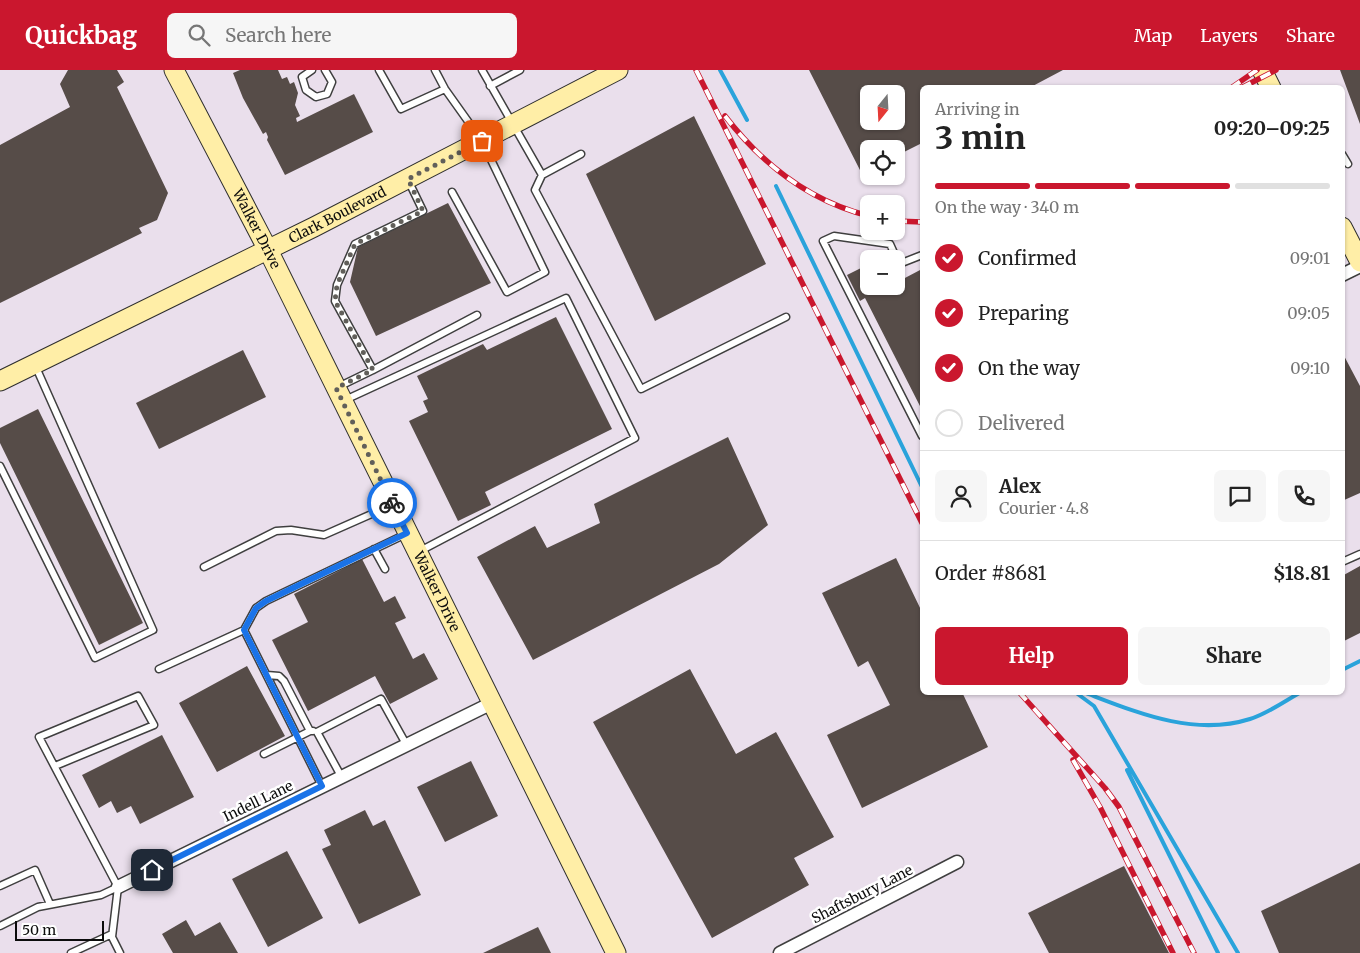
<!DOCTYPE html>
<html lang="en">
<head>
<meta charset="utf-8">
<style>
  body { margin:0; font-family:Merriweather,serif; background:#f6f6f6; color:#222; height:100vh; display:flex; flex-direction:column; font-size:19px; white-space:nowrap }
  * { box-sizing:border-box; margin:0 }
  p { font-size:16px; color:#767676 }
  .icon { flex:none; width:28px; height:28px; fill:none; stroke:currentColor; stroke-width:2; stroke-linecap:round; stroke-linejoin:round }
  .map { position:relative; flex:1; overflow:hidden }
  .details { position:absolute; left:920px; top:15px; width:425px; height:610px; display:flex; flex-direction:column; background:#fff; border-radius:8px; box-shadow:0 1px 4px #0004 }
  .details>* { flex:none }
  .needle { width:32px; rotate:198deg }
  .buttons { position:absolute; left:860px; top:15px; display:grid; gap:10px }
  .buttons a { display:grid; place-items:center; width:45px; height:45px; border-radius:8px; background:#fff; box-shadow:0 1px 4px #0004; font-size:25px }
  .scale { position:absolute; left:15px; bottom:12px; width:89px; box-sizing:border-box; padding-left:5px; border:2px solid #0c0c0c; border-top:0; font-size:14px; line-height:18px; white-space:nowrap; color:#0c0c0c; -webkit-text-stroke:4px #fff; paint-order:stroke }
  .pin { position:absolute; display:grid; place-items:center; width:42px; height:42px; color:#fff; margin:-21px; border-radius:10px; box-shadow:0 2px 8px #0006 }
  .courier { position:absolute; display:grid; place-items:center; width:50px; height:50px; margin:-25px; border:4px solid #1a73e8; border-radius:50%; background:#fff; color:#222; box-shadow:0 1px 6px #0007 }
  .overview em { font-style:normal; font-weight:700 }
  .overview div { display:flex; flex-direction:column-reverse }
  .overview { display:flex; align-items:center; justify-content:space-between; height:85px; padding:0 15px }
  h1 { font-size:32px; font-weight:700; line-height:38px }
  .bar { display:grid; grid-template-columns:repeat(4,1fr); gap:8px 5px; align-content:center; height:60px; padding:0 15px }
  .bar i { height:6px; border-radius:4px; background:#e0e0e0 }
  .bar .active { background:#ca172e }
  .bar p { grid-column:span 4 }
  .line { display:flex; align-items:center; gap:12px; padding:0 15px; border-top:1px solid #e0e0e0 }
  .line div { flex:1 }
  .round { display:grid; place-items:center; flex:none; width:52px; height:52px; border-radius:8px; background:#f6f6f6 }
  ol { padding:0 15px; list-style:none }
  li { display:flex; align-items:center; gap:15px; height:55px }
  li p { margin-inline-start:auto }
  li .icon { padding:5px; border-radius:50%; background:#ca172e; color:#fff; stroke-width:4 }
  li:last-child { color:#767676 }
  li i { width:28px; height:28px; border:2px solid #e0e0e0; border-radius:50% }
  .action { display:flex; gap:10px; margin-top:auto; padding:10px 15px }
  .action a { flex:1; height:58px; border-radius:8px; background:#ca172e; color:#fff; font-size:20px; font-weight:700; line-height:58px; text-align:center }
  .action a+a { background:#f6f6f6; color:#222 }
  header { display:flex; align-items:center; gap:30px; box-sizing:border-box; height:70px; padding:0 25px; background:#ca172e; color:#fff }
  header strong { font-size:24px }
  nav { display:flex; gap:28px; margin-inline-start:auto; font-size:18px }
  .search { width:350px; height:45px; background:#f6f6f6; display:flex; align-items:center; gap:12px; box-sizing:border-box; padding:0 18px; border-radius:8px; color:#767676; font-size:19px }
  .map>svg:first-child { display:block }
  .industrial { fill:#eadfec; fill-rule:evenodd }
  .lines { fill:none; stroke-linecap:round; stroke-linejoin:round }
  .stream { stroke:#2aa3db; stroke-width:4 }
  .building { fill:#564c48; fill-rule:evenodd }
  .lane-casing { stroke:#3f3f3f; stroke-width:9 }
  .street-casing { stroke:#3f3f3f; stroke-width:15 }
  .secondary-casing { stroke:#2e2e2e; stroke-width:21 }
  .lane { stroke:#fff; stroke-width:6 }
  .street { stroke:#fff; stroke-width:12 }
  .secondary { stroke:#ffeea7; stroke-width:19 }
  .rail-casing { stroke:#ca172e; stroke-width:5.5 }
  .rail { stroke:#fff; stroke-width:4; stroke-dasharray:11; stroke-linecap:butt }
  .done { stroke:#615f5a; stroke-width:5; stroke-dasharray:0 9 }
  .route { stroke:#1a73e8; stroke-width:6 }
  .labels { text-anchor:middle; stroke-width:5; stroke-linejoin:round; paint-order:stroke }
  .street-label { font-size:14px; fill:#0c0c0c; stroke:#fff }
</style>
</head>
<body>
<header>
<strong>Quickbag</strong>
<div class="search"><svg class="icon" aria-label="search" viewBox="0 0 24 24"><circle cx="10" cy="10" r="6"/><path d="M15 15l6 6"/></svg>Search here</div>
<nav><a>Map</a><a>Layers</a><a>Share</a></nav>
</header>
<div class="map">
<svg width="1360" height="883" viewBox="0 0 1360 883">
  <rect width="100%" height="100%" fill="#fffaec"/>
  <!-- industrial -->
  <path class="industrial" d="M0 0H1360V883H0ZM922 18H1342V622H922ZM869 24H896V51H869ZM869 79H896V106H869ZM869 134H896V161H869ZM869 189H896V216H869Z"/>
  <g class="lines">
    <!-- stream -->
    <path class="stream" d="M720 0 747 50
      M776 116 922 417
      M1342 600 1360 591
      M1075 622 1094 636 1238 883
      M1083 622C1136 642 1193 667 1250 649 1267 644 1285 631 1301 622
      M1127 700 1218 883"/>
  </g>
  <!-- building -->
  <path class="building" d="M68 0H117L124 12 117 17 168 123 157 150 139 158 142 163 0 233V75L70 37 60 14Z
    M240 0H278L282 9 287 7 290 14 294 12 298 23 295 35 300 46 296 48 297 52 354 24 373 62 285 105 267 70 268 67 266 62 263 64 243 28 233 3Z
    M809 0H1063L1029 18H922V73L896 86V79H869V100L862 104ZM869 24H896V51H869Z
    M1340 0H1360V54Z
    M694 46 766 194 655 251 586 104Z
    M448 133 491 213 376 266 350 212 358 177Z
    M869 194V216H896V203L899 202 903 209 922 199V340L865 228 860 231 847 205Z
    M556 247 612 359 485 422 491 435 458 451 409 351 428 342 423 331 428 329 417 306 483 274 487 280Z
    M243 280 266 327 159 379 136 333Z
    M1342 282 1360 316V423L1342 431Z
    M38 339 143 553 99 575 0 373V358Z
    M728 367 768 455 719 494 533 590 477 487 535 456 547 478 600 453 594 434Z
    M896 488 922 542V622H962L988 677 862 738 827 665 890 635 868 591 858 597 822 523Z
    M362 489 384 532 395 526 406 548 395 553 413 589 424 583 438 609 390 634 375 606 308 641 272 570 308 552 294 524Z
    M1360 496V563L1342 572V506Z
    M247 596 285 666 217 702 179 633Z
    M690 599 736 684 776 662 834 767 794 788 809 815 712 868 593 652Z
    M162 665 194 727 140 754 131 736 117 743 111 731 99 738 82 705Z
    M471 691 498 746 445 772 417 717Z
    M365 740 373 756 385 750 421 825 359 854 322 779 331 775 324 760Z
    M287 781 323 848 268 877 232 809Z
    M1360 793V883H1279L1261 841Z
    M1124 796 1169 883H1049L1028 843Z
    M186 850 195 866 220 852 238 883H173L162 864Z
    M538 857 551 883H483Z"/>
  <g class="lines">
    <defs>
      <path id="lane" d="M312 0 302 7 306 20 316 27 327 24 332 12 325 0
        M379 0 401 39 445 19
        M435 0 445 19 482 71 545 202 507 222 452 122
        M482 0 542 105 581 84
        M490 16 520 0
        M1342 84 1348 94
        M542 105 535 120 641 319 786 247
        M408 110 423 141 355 174 337 215 335 231 373 300 477 245
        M922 185 899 194 890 174 834 166 823 171 922 366
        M338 317 373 300
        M345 330 566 228 635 368 420 481
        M0 396 95 588 153 560 35 295
        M374 479 385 499
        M1342 492 1360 484
        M204 497 276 461 291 460 324 465 392 435
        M244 560 256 538 266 531 406 464
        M159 599 244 560 322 716
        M267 605 279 606 284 611 310 661
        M264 684 310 661H313
        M341 706 317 662 381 629 406 674
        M0 816 35 800 50 834
        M118 817 112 867 120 883
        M0 856 38 837 101 825 118 817 39 667 138 626 154 655 55 696
        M71 883 112 864"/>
      <path id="street" d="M1342 205 1360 196
        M118 817 492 633
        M780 883 957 792"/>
      <g id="secondary">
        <path id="s1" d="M174 0 268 180 616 883"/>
        <path d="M1262 0 1271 18"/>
        <path d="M1342 157 1360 192"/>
        <path id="s2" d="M0 311 314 157 618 0"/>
      </g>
    </defs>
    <!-- lane casing -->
    <use href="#lane" class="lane-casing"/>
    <!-- street casing -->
    <use href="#street" class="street-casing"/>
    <!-- secondary casing -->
    <use href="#secondary" class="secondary-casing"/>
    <!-- lane -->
    <use href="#lane" class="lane"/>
    <!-- street -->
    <use href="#street" class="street"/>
    <!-- secondary -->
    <use href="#secondary" class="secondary"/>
    <defs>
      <path id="rail" d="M696 0 922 453
        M1231 18 1257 0
        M1241 18 1276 0
        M725 46C762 94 809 131 869 146
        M896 151 922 152
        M1019 622 1105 718 1119 737 1194 883
        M1073 690 1100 737 1173 883"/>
    </defs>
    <!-- rail casing -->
    <use href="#rail" class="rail-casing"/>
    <!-- rail -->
    <use href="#rail" class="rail"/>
  </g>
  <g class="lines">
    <!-- done -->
    <path class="done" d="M392 433 336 318 373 300 335 231 337 215 355 174 423 141 408 109 482 71"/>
    <!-- route -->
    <path class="route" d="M152 800 322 716 244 560 256 538 266 531 407 463 392 433"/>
  </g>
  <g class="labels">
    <!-- street labels -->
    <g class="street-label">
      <text dy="5" stroke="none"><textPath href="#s2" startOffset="376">Clark Boulevard</textPath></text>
      <text dy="5" stroke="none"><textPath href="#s1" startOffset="179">Walker Drive</textPath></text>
      <text dy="5" stroke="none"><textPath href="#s1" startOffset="584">Walker Drive</textPath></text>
      <text transform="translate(258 731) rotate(-26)" y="5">Indell Lane</text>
      <text transform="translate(862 824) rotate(-27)" y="5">Shaftsbury Lane</text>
    </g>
  </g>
</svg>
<div class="buttons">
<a><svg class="needle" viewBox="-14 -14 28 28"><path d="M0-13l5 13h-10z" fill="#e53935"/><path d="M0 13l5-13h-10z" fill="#767676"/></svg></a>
<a><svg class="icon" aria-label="locate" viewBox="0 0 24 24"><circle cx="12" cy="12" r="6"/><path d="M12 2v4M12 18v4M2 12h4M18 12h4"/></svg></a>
<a>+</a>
<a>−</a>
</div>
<div class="scale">50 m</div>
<div class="pin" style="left:482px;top:71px;background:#ea580c"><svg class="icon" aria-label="bag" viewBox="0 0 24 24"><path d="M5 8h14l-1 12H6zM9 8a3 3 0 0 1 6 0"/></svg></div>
<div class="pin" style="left:152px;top:800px;background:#1f2937"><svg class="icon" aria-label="home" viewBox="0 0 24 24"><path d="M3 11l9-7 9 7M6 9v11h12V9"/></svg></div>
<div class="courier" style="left:392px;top:433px"><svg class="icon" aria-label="bike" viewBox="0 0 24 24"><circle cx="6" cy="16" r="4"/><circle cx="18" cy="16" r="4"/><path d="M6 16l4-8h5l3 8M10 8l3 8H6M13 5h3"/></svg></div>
<section class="details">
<div class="overview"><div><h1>3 min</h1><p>Arriving in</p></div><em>09:20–09:25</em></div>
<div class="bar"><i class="active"></i><i class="active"></i><i class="active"></i><i></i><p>On the way · 340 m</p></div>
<ol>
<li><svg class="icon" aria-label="check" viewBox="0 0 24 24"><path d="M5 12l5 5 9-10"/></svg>Confirmed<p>09:01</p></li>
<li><svg class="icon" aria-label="check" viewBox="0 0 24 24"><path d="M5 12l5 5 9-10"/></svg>Preparing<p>09:05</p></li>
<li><svg class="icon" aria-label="check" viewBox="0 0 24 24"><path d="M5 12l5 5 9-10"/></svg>On the way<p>09:10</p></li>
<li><i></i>Delivered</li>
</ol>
<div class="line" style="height:90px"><a class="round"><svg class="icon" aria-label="person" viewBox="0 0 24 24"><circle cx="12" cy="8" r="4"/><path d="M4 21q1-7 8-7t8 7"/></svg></a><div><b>Alex</b><p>Courier · 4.8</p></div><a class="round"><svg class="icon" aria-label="chat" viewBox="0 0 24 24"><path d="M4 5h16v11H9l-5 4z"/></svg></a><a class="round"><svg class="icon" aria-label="phone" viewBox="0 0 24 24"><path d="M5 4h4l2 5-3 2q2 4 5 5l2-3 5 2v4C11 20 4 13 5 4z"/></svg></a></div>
<div class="line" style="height:65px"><div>Order #8681</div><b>$18.81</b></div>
<div class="action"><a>Help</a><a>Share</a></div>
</section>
</div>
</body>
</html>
